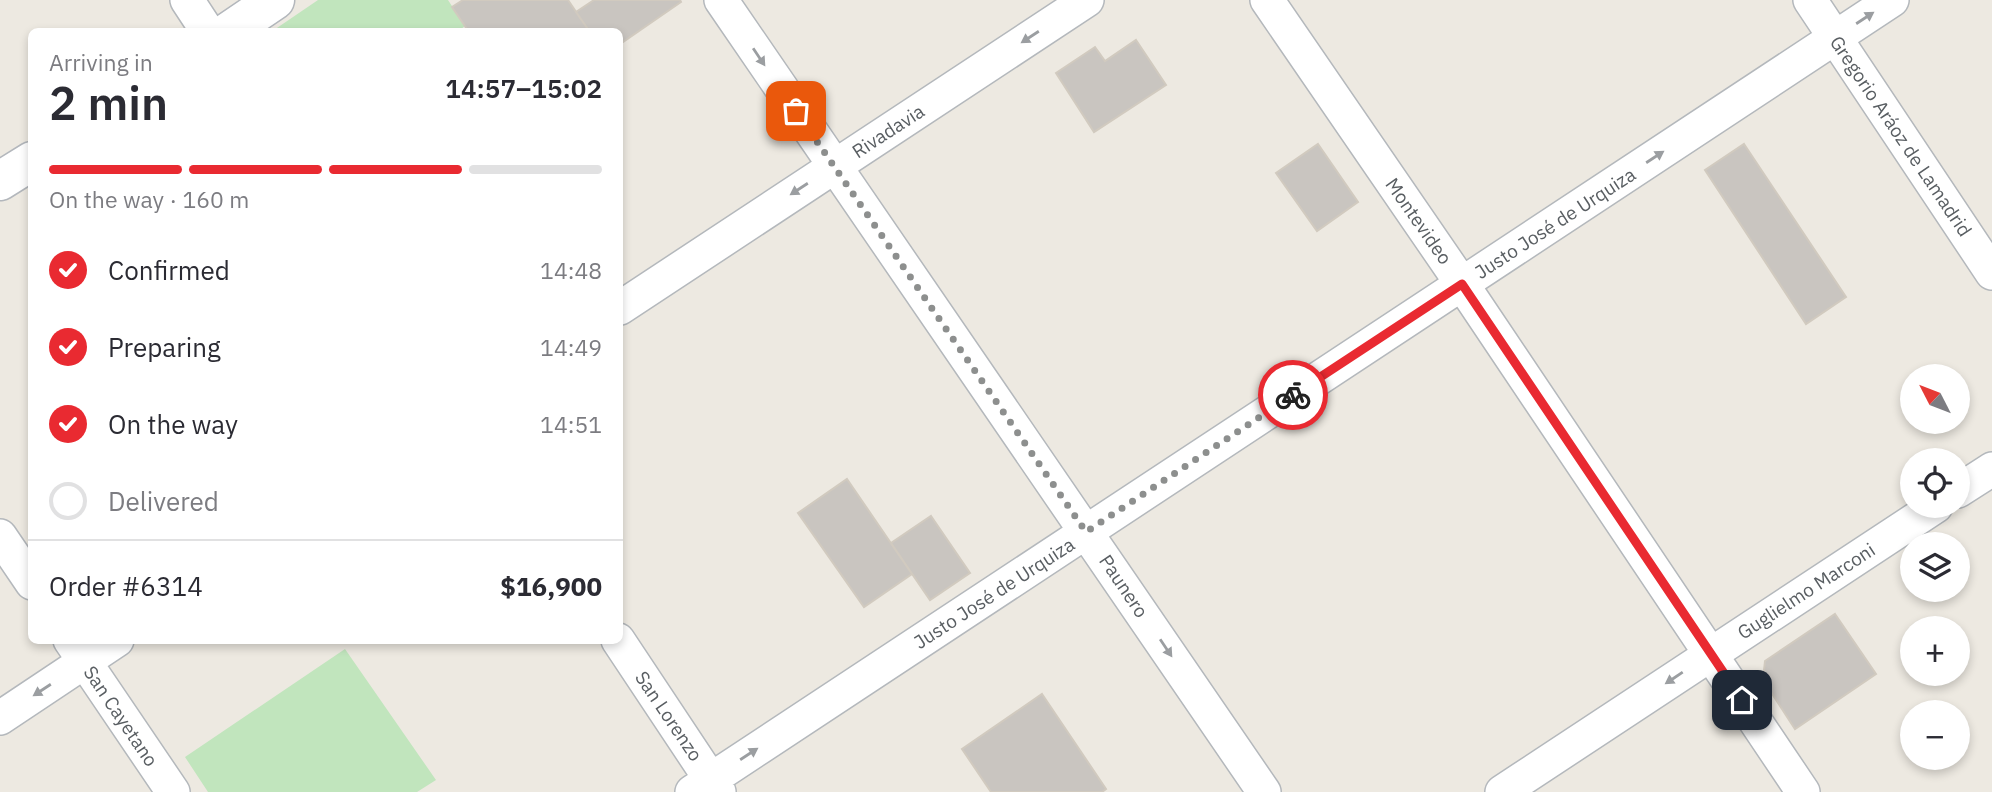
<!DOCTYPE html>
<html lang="en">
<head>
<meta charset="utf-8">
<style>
  body { margin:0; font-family:"IBM Plex Sans",sans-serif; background:#f7f7f7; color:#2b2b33; height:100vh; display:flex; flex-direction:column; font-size:26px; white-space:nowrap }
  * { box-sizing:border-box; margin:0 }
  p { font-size:23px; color:#7c7c81 }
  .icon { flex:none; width:38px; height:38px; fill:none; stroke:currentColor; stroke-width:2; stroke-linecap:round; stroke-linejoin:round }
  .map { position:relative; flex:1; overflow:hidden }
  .sheet { position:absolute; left:28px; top:28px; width:595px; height:616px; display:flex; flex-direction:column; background:#fff; border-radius:10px; box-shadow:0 4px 10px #0003 }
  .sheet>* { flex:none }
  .needle { width:46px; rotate:312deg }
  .tools { position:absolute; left:1900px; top:364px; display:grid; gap:14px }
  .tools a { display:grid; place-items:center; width:70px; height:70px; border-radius:50%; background:#fff; box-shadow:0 4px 10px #0003; font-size:35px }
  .pin { position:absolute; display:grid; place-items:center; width:60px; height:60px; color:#fff; margin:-30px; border-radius:14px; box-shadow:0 4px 10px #0006 }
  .courier { position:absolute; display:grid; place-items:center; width:70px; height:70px; margin:-35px; border:5px solid #e92a31; border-radius:50%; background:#fff; color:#222; box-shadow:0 2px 9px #0007 }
  .overview em { font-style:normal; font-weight:600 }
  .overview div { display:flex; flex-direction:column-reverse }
  .overview { display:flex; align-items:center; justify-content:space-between; height:119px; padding:0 21px }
  h1 { font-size:46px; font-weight:600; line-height:52px }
  .bar { display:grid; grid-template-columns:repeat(4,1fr); gap:10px 7px; align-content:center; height:84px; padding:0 21px }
  .bar i { height:9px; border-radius:5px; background:#e1e1e2 }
  .bar .on { background:#e92a31 }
  .bar p { grid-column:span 4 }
  .line { display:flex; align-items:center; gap:18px; padding:0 21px; border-top:2px solid #e1e1e2 }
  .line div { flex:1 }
  ol { padding:0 21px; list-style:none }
  li { display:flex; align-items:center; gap:21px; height:77px }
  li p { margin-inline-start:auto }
  li .icon { padding:7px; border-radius:50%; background:#e92a31; color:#fff; stroke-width:4 }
  li:last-child { color:#7c7c81 }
  li i { width:38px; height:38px; border:4px solid #e1e1e2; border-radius:50% }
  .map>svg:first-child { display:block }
  .green { fill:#c1e5bd }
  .building { fill:#c9c5c0; stroke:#d1cabf; stroke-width:2 }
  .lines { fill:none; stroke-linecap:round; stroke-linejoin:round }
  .street-casing { stroke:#b4b8bc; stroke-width:36 }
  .secondary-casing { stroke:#b3b7bc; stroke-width:41 }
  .street { stroke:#fff; stroke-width:33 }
  .secondary { stroke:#fff; stroke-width:38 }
  .oneway { fill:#9b9ea1 }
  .done { stroke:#8d8f8e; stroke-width:7; stroke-dasharray:0 12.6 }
  .route { stroke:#e92a31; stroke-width:9 }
  .labels { text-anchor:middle; stroke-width:6; stroke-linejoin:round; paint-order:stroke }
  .street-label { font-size:19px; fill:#595e62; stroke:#fff }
</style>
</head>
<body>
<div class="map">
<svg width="1992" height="792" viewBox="0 0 1992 792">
  <rect width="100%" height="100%" fill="#ede9e1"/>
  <!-- green -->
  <path class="green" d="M318 0H448L465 26 457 32H271Z
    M345 649 436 780 417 792H208L185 757Z"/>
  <!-- building -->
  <path class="building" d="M463 0H568L587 28 582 32H469L452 7Z
    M594 0H680L681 2 620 44V32H590L576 12Z
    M1136 40 1166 85 1094 132 1056 73 1095 47 1105 61Z
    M1318 144 1358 202 1317 231 1276 173Z
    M1744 144 1846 297 1806 324 1705 170Z
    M847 479 912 574 864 607 798 513Z
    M931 516 970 573 930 600 891 543Z
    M1835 614 1876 674 1795 729 1763 680 1765 661Z
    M1042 694 1106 789 1102 792H991L962 749Z"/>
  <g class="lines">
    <defs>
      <path id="street" d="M187 0 208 32
        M721 0 1264 792
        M1267 0 1462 284 1803 792
        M1810 0 1992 273
        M620 308 1087 0
        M1958 491 1992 469
        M0 536 32 583
        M70 640 173 792
        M618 640 719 792
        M0 718 117 640
        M692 792 1892 0
        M1502 792 1936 506"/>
      <path id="secondary" d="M228 32 275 0
        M0 181 32 161"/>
    </defs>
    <!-- street casing -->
    <use href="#street" class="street-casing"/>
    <!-- secondary casing -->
    <use href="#secondary" class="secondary-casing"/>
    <!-- street -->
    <use href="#street" class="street"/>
    <!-- secondary -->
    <use href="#secondary" class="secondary"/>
  </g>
  <!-- one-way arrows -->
  <defs><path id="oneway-solid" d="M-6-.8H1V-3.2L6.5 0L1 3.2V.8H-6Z" transform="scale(1.75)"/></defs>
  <g class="oneway">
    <use href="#oneway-solid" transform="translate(1865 18) rotate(-33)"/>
    <use href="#oneway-solid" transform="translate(1030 37) rotate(147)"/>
    <use href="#oneway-solid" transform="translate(759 57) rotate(56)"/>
    <use href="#oneway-solid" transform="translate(1655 157) rotate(-33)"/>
    <use href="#oneway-solid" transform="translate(799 189) rotate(147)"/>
    <use href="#oneway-solid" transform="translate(1166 648) rotate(56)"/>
    <use href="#oneway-solid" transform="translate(1674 678) rotate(146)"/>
    <use href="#oneway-solid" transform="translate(42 690) rotate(147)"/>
    <use href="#oneway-solid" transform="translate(749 754) rotate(-33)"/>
  </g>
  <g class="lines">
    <!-- done -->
    <path class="done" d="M796 111 1086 532 1293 395"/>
    <!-- route -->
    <path class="route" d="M1293 395 1462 284 1742 700"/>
  </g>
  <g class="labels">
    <!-- street labels -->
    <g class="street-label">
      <text transform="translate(888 131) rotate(-33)" y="7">Rivadavia</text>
      <text transform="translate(1901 136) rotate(56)" y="7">Gregorio Aráoz de Lamadrid</text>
      <text transform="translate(1419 221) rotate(55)" y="7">Montevideo</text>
      <text transform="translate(1555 223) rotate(-33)" y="7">Justo José de Urquiza</text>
      <text transform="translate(1124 586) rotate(56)" y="7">Paunero</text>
      <text transform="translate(1806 591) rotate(-33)" y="7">Guglielmo Marconi</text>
      <text transform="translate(994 593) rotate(-33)" y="7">Justo José de Urquiza</text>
      <text transform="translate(121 716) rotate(56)" y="7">San Cayetano</text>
      <text transform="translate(669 716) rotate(56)" y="7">San Lorenzo</text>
    </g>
  </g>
</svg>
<div class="tools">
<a><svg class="needle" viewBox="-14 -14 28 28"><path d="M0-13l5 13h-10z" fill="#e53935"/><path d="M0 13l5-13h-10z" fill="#7c7c81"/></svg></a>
<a><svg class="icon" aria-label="locate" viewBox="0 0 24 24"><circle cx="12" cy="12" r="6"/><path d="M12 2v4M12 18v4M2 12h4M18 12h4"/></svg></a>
<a><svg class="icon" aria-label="layers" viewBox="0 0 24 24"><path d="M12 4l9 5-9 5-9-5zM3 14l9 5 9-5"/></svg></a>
<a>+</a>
<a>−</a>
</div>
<div class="pin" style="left:796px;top:111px;background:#ea580c"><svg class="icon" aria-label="bag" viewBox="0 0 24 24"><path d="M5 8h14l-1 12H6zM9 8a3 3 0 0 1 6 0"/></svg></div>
<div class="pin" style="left:1742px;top:700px;background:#1f2937"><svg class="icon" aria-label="home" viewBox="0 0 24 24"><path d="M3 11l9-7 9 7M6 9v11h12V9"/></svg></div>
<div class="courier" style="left:1293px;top:395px"><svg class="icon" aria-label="bike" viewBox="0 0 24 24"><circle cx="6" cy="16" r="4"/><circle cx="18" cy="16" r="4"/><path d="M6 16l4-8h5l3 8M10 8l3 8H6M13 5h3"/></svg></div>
<section class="sheet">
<div class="overview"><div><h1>2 min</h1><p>Arriving in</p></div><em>14:57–15:02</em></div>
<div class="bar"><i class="on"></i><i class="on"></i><i class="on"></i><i></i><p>On the way · 160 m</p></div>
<ol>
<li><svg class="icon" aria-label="check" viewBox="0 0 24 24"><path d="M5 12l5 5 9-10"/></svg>Confirmed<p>14:48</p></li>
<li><svg class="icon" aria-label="check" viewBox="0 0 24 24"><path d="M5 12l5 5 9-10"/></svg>Preparing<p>14:49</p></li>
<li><svg class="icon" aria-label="check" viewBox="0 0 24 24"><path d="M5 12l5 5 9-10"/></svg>On the way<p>14:51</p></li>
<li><i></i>Delivered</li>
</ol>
<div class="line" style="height:91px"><div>Order #6314</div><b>$16,900</b></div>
</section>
</div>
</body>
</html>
